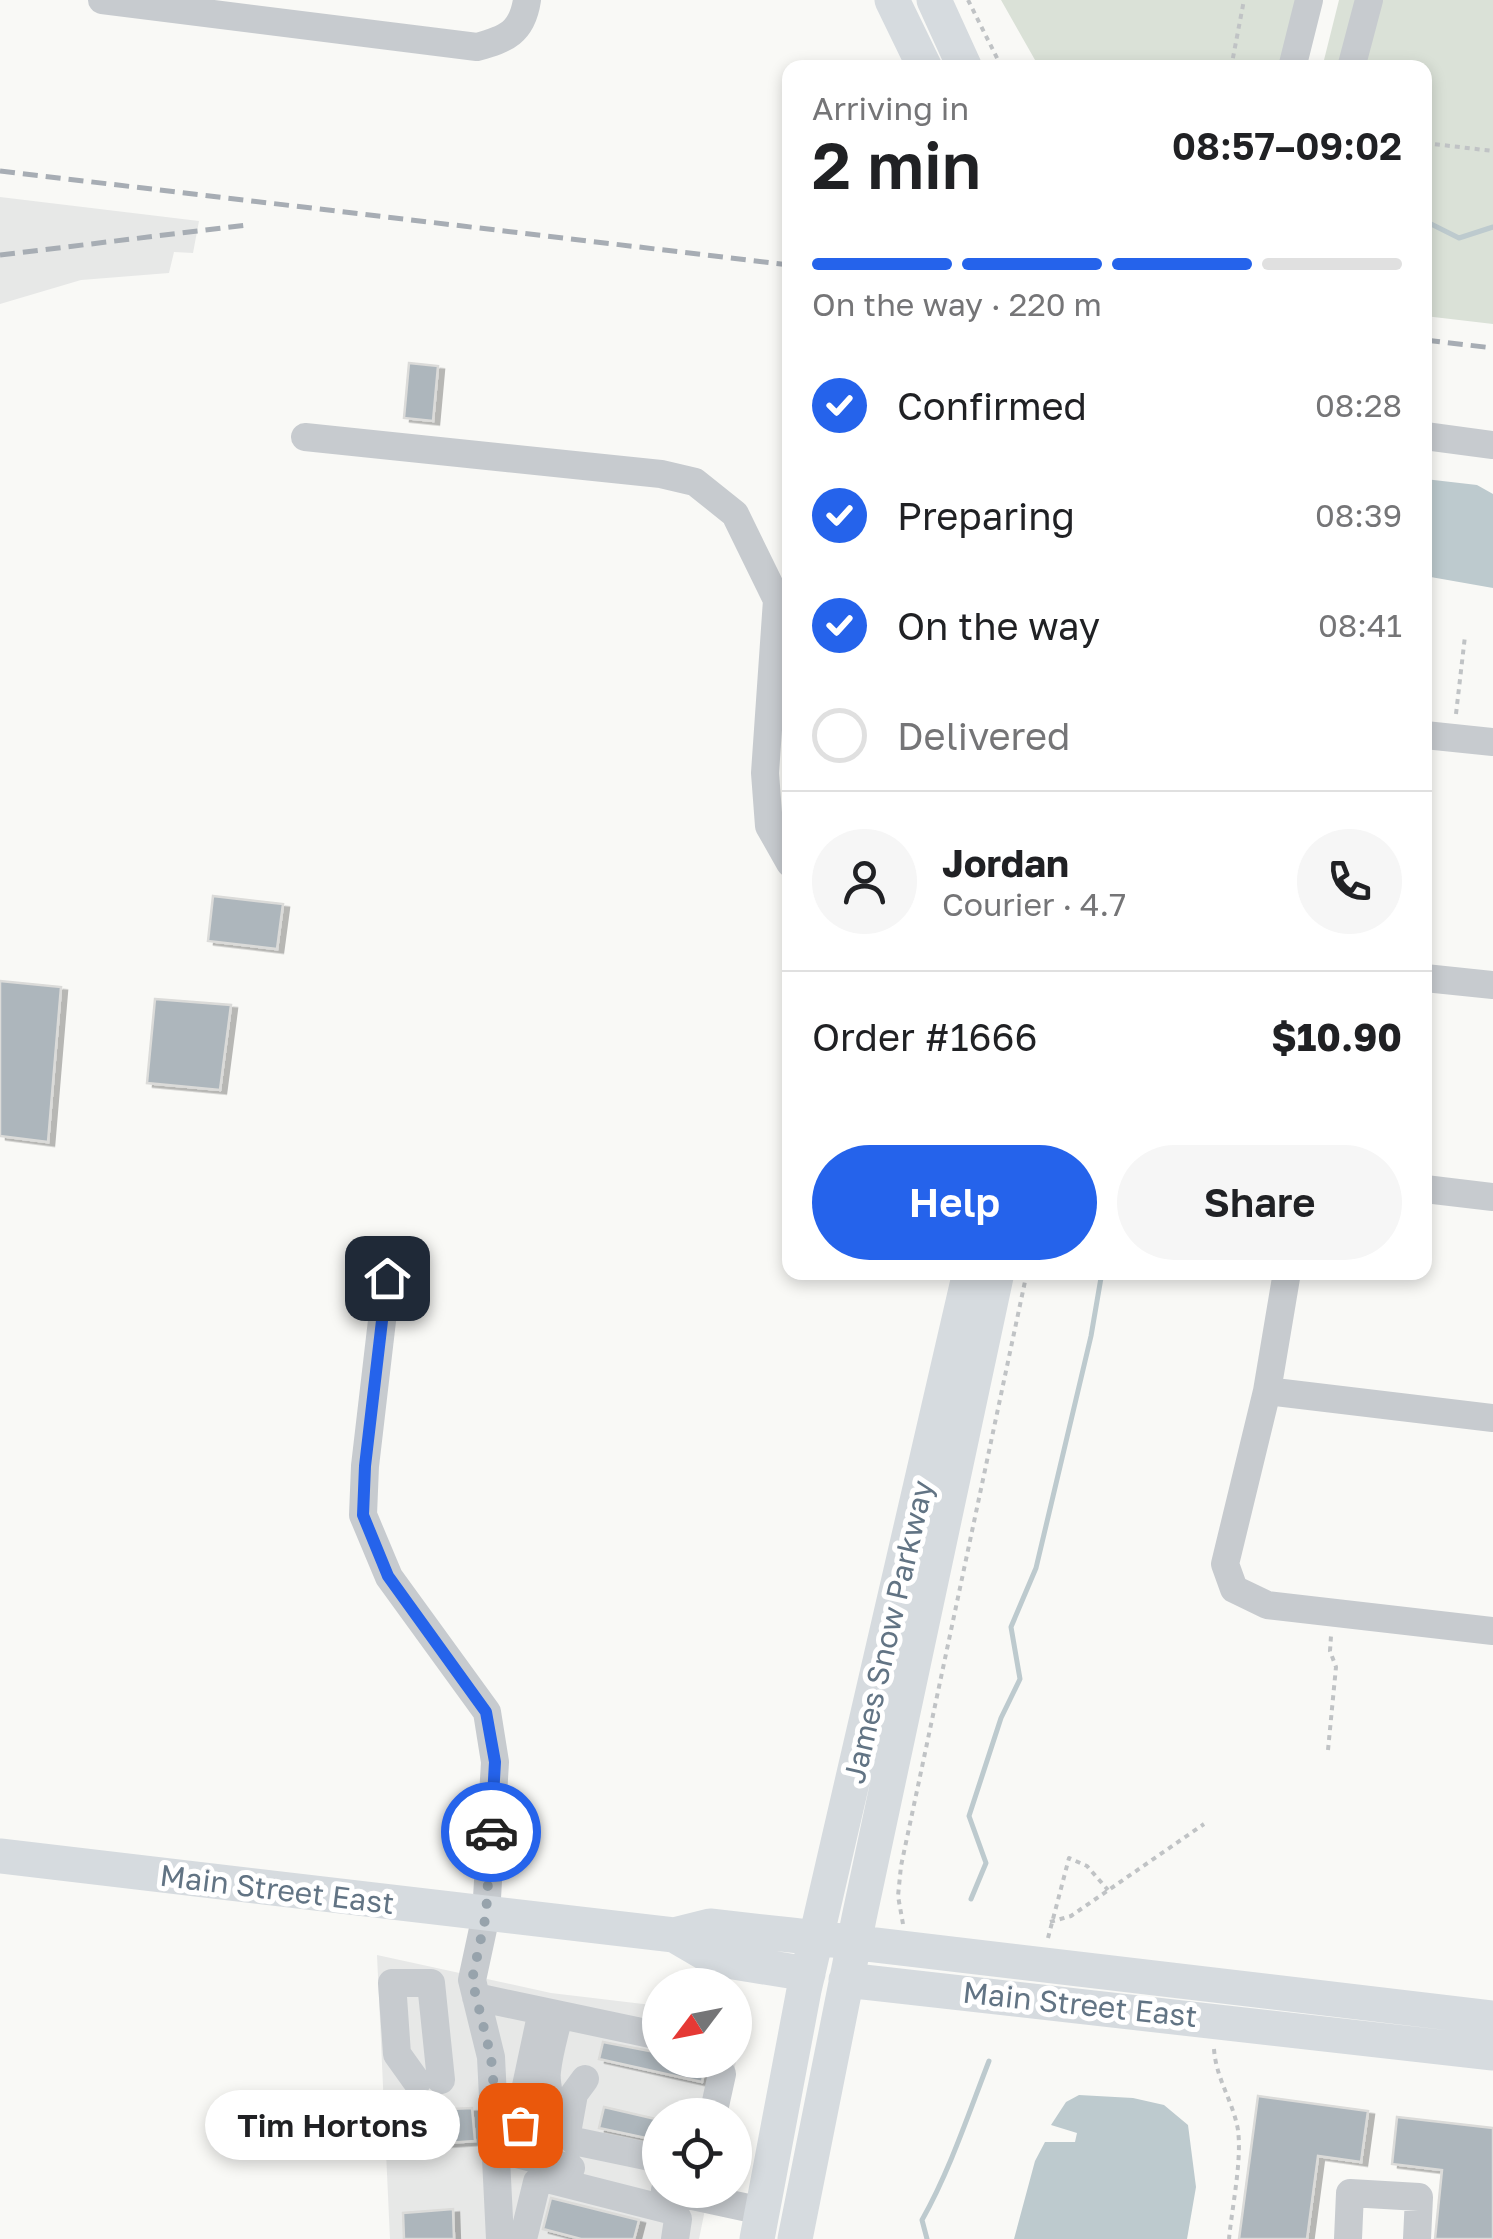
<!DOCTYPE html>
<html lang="en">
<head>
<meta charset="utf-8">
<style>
  body { margin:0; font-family:"Golos Text",sans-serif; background:#f6f6f6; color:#202124; height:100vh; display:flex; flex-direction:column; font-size:38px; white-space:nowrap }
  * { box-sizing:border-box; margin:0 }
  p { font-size:32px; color:#757577 }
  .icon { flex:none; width:55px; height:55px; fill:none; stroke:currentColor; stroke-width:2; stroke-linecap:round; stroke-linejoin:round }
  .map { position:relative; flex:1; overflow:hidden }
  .panel { position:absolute; left:782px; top:60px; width:650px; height:1220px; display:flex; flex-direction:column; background:#fff; border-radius:20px; box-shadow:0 5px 15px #0003 }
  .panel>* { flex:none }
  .needle { width:65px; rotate:238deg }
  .buttons { position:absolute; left:642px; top:1968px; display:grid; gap:20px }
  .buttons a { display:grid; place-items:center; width:110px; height:110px; border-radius:50%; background:#fff; box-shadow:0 5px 15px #0003; font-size:50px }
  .pin { position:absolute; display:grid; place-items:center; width:85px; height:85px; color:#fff; margin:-42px; border-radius:20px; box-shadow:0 5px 15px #0006 }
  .courier { position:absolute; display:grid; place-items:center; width:100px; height:100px; margin:-50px; border:8px solid #2563eb; border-radius:50%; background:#fff; color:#222; box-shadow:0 2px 12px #0007 }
  .bubble { position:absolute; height:70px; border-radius:35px; background:#fff; box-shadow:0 5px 15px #0003; font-size:32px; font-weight:600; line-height:70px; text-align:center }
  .head em { font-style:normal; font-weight:600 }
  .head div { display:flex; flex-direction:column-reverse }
  .head { display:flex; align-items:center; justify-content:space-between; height:170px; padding:0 30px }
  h1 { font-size:65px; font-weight:600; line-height:75px }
  .bar { display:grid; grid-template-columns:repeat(4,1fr); gap:15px 10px; align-content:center; height:120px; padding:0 30px }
  .bar i { height:12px; border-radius:8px; background:#e0e0e0 }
  .bar .current { background:#2563eb }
  .bar p { grid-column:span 4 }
  .line { display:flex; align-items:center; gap:25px; padding:0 30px; border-top:2px solid #e0e0e0 }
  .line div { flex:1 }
  .round { display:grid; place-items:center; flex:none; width:105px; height:105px; border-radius:52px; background:#f6f6f6 }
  ol { padding:0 30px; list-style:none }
  li { display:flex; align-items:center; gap:30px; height:110px }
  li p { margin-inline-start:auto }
  li .icon { padding:10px; border-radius:50%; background:#2563eb; color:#fff; stroke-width:4 }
  li:last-child { color:#757577 }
  li i { width:55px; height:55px; border:5px solid #e0e0e0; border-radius:50% }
  .primary-button { display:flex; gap:20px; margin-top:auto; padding:20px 30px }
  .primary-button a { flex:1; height:115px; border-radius:60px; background:#2563eb; color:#fff; font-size:40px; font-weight:600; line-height:115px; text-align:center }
  .primary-button a+a { background:#f6f6f6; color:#202124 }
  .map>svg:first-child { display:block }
  .built { fill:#e7e8e7 }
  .green { fill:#dae1d7 }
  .water { fill:#bdcace }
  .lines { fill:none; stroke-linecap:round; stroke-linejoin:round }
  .stream { stroke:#bdcace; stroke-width:5 }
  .building { fill:#adb6bc; stroke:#dbdbd9; stroke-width:2.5; filter:url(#shadow) }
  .path { stroke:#c0c3c5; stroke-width:4; stroke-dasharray:5 5; stroke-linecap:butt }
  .minor { stroke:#c7cbcf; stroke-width:28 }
  .major { stroke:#d6dbdf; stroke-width:35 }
  .rail { stroke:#a7adb4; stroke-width:5; stroke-dasharray:15 8; stroke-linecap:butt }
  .done { stroke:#97a3ac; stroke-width:10; stroke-dasharray:0 18 }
  .route { stroke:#2563eb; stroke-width:12 }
  .labels { text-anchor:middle; stroke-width:10; stroke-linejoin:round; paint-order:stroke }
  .street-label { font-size:30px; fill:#627484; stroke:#fff }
</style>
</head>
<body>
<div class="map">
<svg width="1493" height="2239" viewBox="0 0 1493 2239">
  <defs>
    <filter id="shadow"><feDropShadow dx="6" dy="3.5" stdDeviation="0" flood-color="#0004"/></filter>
  </defs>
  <rect width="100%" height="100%" fill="#f9f9f6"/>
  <!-- built -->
  <path class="built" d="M0 197 199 221 193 253 174 252 169 273 81 280 0 304Z
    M377 1955 551 1993 660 2006V2060H735V2047L738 2052 725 2115H660V2190H709L699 2239H390Z"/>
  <!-- green -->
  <path class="green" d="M1001 0H1298L1282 68 1039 67Z
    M1339 0H1493V324L1425 316V68H1322Z"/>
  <!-- water -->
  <path class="water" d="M1425 479 1477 485 1493 494V588L1425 576Z
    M1079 2095 1133 2098 1164 2105 1188 2125 1196 2187 1187 2239H1014L1035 2161 1045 2142H1075L1077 2133 1051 2125 1066 2102Z"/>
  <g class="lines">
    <!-- stream -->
    <path class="stream" d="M1425 221 1459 238 1493 227
      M971 1899 986 1863 969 1816 1001 1718 1020 1679 1011 1627 1036 1568 1091 1336 1102 1272
      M927 2239 922 2220C950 2170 968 2115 989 2061"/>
  </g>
  <!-- building -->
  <path class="building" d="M409 363 438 366 433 421 404 418Z
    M213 896 283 904 277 949 208 941Z
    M0 981 61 987 48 1142 0 1136Z
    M155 999 231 1005 220 1090 147 1083Z
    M603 2042 660 2053V2060H697L703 2077 702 2082 599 2059Z
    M1258 2096 1368 2111 1361 2162 1318 2156 1307 2239H1239Z
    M604 2107 660 2120V2141L599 2128Z
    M472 2108 475 2141 432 2144 429 2110Z
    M1397 2117 1493 2128V2239H1435L1442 2170 1392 2164Z
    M551 2198 639 2220 634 2239H581L543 2229Z
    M453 2209 454 2239H404L403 2213Z"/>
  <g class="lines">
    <!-- path -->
    <path class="path" d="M968 0 1002 68
      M1231 68 1244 0
      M1425 143 1493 151
      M1456 714 1465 636
      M1328 1750 1336 1667 1330 1651 1331 1636
      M1050 1922 1071 1916 1204 1824
      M903 1924 898 1896 901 1866 1027 1272
      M1048 1938 1069 1858 1087 1866 1108 1890
      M1214 2049C1216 2079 1233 2101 1238 2130 1242 2161 1232 2207 1229 2239"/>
    <!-- minor -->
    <path class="minor" d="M102 0 477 47C506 39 522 33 527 0
      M1292 68 1309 0
      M1351 68 1369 0
      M1425 436 1493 445
      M305 437 661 474 695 482 735 514 777 600 765 773 769 826 790 863
      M1425 735 1493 742
      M1425 978 1493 985
      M1425 1189 1493 1197
      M1287 1272 1267 1391 1225 1564 1234 1589 1267 1605 1493 1631
      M387 1278 365 1466 363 1515 389 1577 487 1712 495 1762 486 1915 472 1980 491 2057 500 2239
      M1267 1391 1493 1418
      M476 1997 660 2036
      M542 2011 520 2114 519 2125 543 2132C561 2113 544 2093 547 2071 549 2052 555 2033 559 2015
      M585 2079 574 2094 567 2133 574 2141 660 2159
      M417 2082 397 2054 392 1983H431L441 2080
      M713 2115 722 2074 714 2060
      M497 2149 571 2168
      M665 2190 762 2211
      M523 2239 537 2182 543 2178 673 2211 678 2219 675 2239
      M1348 2239 1350 2193 1419 2197 1417 2239"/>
    <!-- major -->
    <path class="major" d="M892 0 925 68
      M934 0 965 68
      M0 1856 674 1935 710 1926 791 1935 1493 2018
      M674 1935 715 1959 808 1974
      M846 1980 1493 2053
      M757 2239 804 1990 970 1272
      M795 2239 859 1918 997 1272"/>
    <!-- rail -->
    <path class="rail" d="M0 171 790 265
      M0 255 247 225
      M1425 340 1493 348"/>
  </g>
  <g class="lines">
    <!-- done -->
    <path class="done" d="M491 1832 486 1915 472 1980 491 2057 494 2089 520 2114V2125"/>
    <!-- route -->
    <path class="route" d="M387 1278 365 1466 363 1515 388 1576 486 1712 495 1762 491 1832"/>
  </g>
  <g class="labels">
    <!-- street labels -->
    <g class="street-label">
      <text transform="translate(889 1632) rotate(-77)" y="10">James Snow Parkway</text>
      <text transform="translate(277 1890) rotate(7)" y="10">Main Street East</text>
      <text transform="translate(1080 2005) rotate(6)" y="10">Main Street East</text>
    </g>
  </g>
</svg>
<div class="buttons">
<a><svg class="needle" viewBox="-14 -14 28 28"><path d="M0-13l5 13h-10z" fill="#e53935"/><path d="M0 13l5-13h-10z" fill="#757577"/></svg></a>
<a><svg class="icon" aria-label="locate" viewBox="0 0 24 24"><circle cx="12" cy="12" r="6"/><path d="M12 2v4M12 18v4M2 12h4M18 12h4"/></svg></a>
</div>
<div class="pin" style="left:520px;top:2125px;background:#ea580c"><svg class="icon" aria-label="bag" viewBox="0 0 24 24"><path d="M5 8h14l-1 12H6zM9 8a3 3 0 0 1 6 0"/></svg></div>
<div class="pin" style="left:387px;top:1278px;background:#1f2937"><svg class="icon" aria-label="home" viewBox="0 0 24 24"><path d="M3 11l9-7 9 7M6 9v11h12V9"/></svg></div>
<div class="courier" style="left:491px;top:1832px"><svg class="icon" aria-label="car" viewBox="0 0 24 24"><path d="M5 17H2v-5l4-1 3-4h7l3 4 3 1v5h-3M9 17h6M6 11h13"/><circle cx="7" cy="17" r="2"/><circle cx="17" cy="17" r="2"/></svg></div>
<div class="bubble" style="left:205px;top:2090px;width:255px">Tim Hortons</div>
<section class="panel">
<div class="head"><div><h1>2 min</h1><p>Arriving in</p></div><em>08:57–09:02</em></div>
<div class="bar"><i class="current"></i><i class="current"></i><i class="current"></i><i></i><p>On the way · 220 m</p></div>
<ol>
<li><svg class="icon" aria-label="check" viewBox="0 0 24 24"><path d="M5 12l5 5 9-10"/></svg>Confirmed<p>08:28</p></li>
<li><svg class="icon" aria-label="check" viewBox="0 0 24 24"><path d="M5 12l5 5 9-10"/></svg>Preparing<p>08:39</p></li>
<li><svg class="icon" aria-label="check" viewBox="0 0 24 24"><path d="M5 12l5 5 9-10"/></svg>On the way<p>08:41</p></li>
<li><i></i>Delivered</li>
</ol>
<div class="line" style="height:180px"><a class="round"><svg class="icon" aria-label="person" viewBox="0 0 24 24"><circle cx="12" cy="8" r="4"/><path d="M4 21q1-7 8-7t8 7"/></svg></a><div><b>Jordan</b><p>Courier · 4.7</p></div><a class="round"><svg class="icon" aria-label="phone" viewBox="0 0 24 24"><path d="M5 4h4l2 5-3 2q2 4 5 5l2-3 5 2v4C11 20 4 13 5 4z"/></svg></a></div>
<div class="line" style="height:130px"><div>Order #1666</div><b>$10.90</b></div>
<div class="primary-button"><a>Help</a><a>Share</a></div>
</section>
</div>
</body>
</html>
